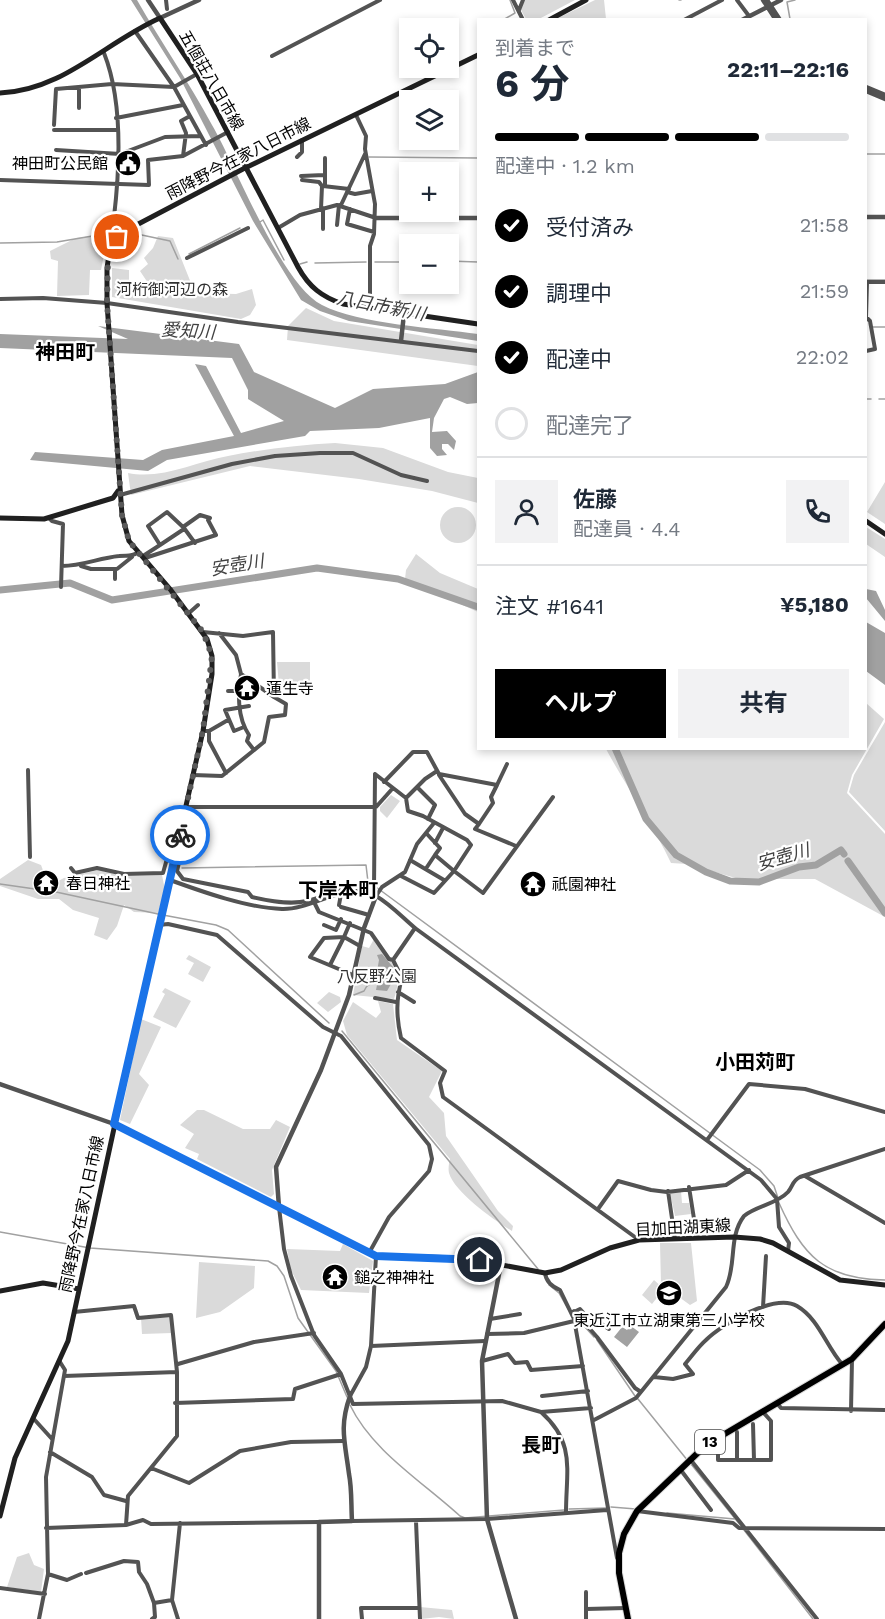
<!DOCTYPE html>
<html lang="ja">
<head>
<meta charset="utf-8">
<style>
  body { margin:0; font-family:"Work Sans","Noto Sans JP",sans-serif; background:#f2f2f3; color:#1f2937; height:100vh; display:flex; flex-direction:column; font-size:22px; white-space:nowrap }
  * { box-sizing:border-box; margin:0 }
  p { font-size:20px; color:#747a83 }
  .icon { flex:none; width:33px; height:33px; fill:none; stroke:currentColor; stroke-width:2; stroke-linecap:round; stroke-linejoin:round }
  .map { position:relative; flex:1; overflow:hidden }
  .sheet { position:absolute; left:477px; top:18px; width:390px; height:732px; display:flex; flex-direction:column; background:#fff; border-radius:0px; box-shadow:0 3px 9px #0003 }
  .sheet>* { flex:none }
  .buttons { position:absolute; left:399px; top:18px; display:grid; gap:12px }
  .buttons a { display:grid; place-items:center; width:60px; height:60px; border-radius:0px; background:#fff; box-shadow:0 3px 9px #0003; font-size:30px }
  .pin { position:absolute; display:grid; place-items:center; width:51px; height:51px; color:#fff; margin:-26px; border:3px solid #fff; border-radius:50%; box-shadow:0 2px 6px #0007 }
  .courier { position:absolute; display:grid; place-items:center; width:60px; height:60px; margin:-30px; border:4px solid #1a73e8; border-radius:50%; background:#fff; color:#222; box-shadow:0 2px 8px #0007 }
  .summary em { font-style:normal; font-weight:700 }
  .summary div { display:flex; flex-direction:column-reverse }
  .summary { display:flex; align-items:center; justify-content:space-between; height:102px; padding:0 18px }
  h1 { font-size:39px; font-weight:700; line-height:45px }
  .bar { display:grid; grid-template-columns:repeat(4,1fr); gap:9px 6px; align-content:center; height:72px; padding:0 18px }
  .bar i { height:8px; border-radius:4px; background:#e0e1e3 }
  .bar .selected { background:#000 }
  .bar p { grid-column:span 4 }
  .line { display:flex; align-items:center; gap:15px; padding:0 18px; border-top:2px solid #e0e1e3 }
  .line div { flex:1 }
  .round { display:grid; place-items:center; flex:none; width:63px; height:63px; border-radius:0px; background:#f2f2f3 }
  ol { padding:0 18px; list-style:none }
  li { display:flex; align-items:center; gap:18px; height:66px }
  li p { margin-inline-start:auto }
  li .icon { padding:6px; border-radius:50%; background:#000; color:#fff; stroke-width:4 }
  li:last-child { color:#747a83 }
  li i { width:33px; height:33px; border:3px solid #e0e1e3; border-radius:50% }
  .action { display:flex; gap:12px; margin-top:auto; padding:12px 18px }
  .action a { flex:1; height:69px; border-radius:0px; background:#000; color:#fff; font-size:24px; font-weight:700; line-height:69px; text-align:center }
  .action a+a { background:#f2f2f3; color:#1f2937 }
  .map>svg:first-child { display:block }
  .green { fill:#dadada }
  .water { fill:#a1a1a1 }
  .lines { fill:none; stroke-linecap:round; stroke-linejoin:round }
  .stream { stroke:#a1a1a1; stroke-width:1.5 }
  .river { stroke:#a1a1a1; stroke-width:7 }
  .primary-casing { stroke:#dbdbdb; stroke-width:8 }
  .minor { stroke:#535353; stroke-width:4 }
  .tertiary { stroke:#535353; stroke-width:4.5 }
  .secondary { stroke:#202020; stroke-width:5 }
  .primary { stroke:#000; stroke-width:6 }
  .done { stroke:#595959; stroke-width:6; stroke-dasharray:0 10.8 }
  .route { stroke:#1a73e8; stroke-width:8 }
  .labels { text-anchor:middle; stroke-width:4.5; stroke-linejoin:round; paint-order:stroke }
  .shield { fill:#fff; stroke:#4c4c4c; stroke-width:1.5 }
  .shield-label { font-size:15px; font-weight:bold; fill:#000 }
  .street-label { font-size:16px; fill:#000; stroke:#fff }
  .poi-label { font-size:16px; fill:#000; stroke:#fff; text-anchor:start }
  .park-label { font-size:16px; fill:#313131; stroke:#fff }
  .water-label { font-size:18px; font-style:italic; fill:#424242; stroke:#fff }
  .quarter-label { font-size:20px; font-weight:bold; fill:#000; stroke:#fff }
</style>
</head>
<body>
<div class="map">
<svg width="885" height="1619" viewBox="0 0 885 1619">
  <rect width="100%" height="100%" fill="#fff"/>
  <!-- green -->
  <path class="green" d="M525 0H575L539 19H526L521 10Z
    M595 0H604L606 19H556Z
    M108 234 101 270H90L89 295 57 296 58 261 51 259 50 251 76 238Z
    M158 236 173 238 195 293 236 294 252 289 256 305 250 315 241 319 112 297V268L129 270V288L143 295 152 289 140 271 148 264 144 258 153 248Z
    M306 308 334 321 478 345V366L287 340 288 326Z
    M335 443 383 448 448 472 478 478V503L432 491 359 479 250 466 131 495 128 473C161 480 195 462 228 456 264 449 299 445 335 443Z
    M885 482V524L867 512Z
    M440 525a18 18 0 1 1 36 0a18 18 0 1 1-36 0Z
    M866 527 885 539V557L866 544Z
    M416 554 440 573 478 589V612L405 579 406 570Z
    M277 662H310V686L279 685Z
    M866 703 884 719 852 775 847 793 885 834V917L815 879H739L687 864 671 863C652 823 627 788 606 749L866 748Z
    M885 722V831L849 792 854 775Z
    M391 795 400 801 387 818 380 811V807Z
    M28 860 41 865 47 881 52 884 64 878 98 870 126 876 162 875 165 890 158 913 134 912 124 905 117 926 107 940 94 935 99 918 73 910 59 899H38L0 886V879Z
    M374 939C394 963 404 967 394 999L353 995 362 946 369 948Z
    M189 955 211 967 203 982 188 974 194 963 186 959Z
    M165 988 191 1001 176 1028 153 1017 165 994 162 992Z
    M329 992 340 997 341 1002 328 1012 317 1003Z
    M378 1001 393 1004 397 1040 442 1071 429 1097 444 1113 446 1136 498 1211 513 1226 512 1231C494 1220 455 1193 449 1173 448 1169 449 1163 450 1159L347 1035 343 1021 353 1002 376 1018 381 1012Z
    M141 1019 161 1027 139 1074 149 1085 130 1124 120 1120Z
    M197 1110H204L243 1129H270L276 1120 290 1127 272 1170 274 1194 271 1197 197 1159 199 1154 185 1148 194 1134 180 1125Z
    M681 1191 682 1203H689L691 1214 675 1216 670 1193Z
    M660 1243H691L697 1301 690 1305 661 1284Z
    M343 1244 373 1261 369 1293 301 1290 291 1270 287 1249 340 1251Z
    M199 1262 255 1266 254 1288 220 1312 196 1318Z
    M654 1280 664 1289 652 1304 642 1295Z
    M171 1316 172 1333 142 1334 141 1318Z
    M29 1553 34 1565 44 1569 41 1592 7 1587 17 1557Z
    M420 1607 452 1610 454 1619 439 1617 421 1619Z"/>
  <!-- water -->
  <path class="water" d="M131 0H137C161 42 189 82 212 125 237 168 281 284 322 305 359 324 436 328 478 334V341L349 321 320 311 301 300 253 221 180 78Z
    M98 326 239 344 254 372 335 408 373 389 445 384 478 372V403L467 404 450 397 444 399 434 418 432 432 447 431 456 441 454 450 448 444H442V449L447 455 437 456 430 448V418L379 428 310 431 305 436 167 460 148 471 30 460 35 452 143 460 162 450 234 436 195 364 206 366 241 433 284 421 248 399V390L232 358 0 348V334L128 339Z
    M866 589 876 591 885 610V621L866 598Z
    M866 622 885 633V685L866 671Z
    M382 954 393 967 395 977 387 991 376 990 377 985 383 984 380 978 367 987 366 984 376 977 379 960 377 955Z
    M631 1326 639 1332 627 1347 614 1337 622 1327 627 1330Z"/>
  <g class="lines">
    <!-- stream -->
    <path class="stream" d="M679 0H681
      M790 19 787 2 795 0
      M503 20 515 13 510 0
      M866 154H885
      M369 157 478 158
      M260 222 263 220 284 260
      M137 234 170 241 178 259
      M0 243 57 242 110 233
      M189 254 240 228
      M448 261 478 262
      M375 262H410
      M315 263 366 262
      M300 264 307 262
      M866 280H885
      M873 327H885
      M866 399H871
      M879 399H885
      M182 868 366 865 368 882 372 885
      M0 884 56 892 158 914
      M376 887 760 1170 774 1186 778 1198
      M163 915 216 925 228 930 329 1023
      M354 995 364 991 368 984
      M342 1031 538 1269
      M779 1203C803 1256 824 1279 885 1280
      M0 1232 90 1248 268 1261 277 1266 284 1276 298 1318 336 1371 347 1397
      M549 1285 559 1293 568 1309
      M585 1327 594 1337
      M597 1340 635 1396
      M638 1399 688 1461
      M350 1405C372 1451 423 1482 460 1516L465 1518 564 1510
      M691 1464 741 1526
      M611 1507 636 1509
      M569 1509 606 1508
      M667 1513 735 1519
      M744 1530 813 1619"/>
    <!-- river -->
    <path class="river" d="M0 590 70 583 112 600 317 568 398 579 478 607
      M615 748 646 819 676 855 706 872 730 881 759 882 799 867 816 865 841 850 844 854
      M848 861 885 913"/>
    <defs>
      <path id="primary" d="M628 1619 619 1573V1553L624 1534 637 1511 706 1445 852 1359 885 1324"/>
    </defs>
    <!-- primary casing -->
    <use href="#primary" class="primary-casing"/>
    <!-- minor -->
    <path class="minor" d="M166 0 167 9
      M513 0 523 20
      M737 0 749 16
      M519 10 523 0
      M684 20 722 0
      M135 31 174 87 206 145
      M104 53C123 101 120 166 114 217L125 231
      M272 56 380 0
      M79 87V108
      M356 115 366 136 365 149 375 204 374 234 370 246V298
      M116 118 183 105
      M54 125 56 89 112 84 174 87 197 74
      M54 130H117
      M56 150 120 154 165 137 200 136
      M183 156 186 133 181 121 190 116
      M297 157 302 152V140
      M325 158V185
      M301 176 324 175
      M0 180 149 185 148 160 183 156 228 132
      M302 180 319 182 322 186 321 209
      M323 186 349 189
      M347 192 355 194 372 191
      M341 205 365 154
      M350 209 347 224 374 232
      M337 225 339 205
      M278 228 300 215 337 205 376 218
      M323 229V208
      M187 258 248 228
      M866 282H885
      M0 299 43 298 107 303 238 322 478 351
      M866 351 875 349 870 321 866 317 867 282
      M120 495 232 464 275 456 320 453H353L401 475 427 481
      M49 518 52 521 63 524 61 587
      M184 528 195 543
      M160 545 184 529
      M143 556 160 545 148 526 167 512 183 527 200 515 210 518 208 520 216 535 145 558
      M62 566C82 566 99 558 119 556 127 555 131 557 137 553
      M81 566 91 569H117L132 557
      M115 569V579
      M189 613 198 605
      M203 632 243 636 273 632 274 697 241 674 236 655 219 633
      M241 674C238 695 237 717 249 735L247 741 254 750
      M228 691H249
      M244 727 234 731 225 710 249 706
      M203 731H209L228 720
      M209 731V741L226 773
      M28 770 30 857
      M375 774 406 798 408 811 423 816 467 840 471 845 454 871 483 893 553 797
      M193 775 222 776 264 742 269 717 285 715 286 704 274 697
      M439 775 465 814 479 824 475 829 516 846
      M384 782 413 752H427L439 774 497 785 507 764
      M417 787 435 805 428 819
      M406 798 425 779 437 771
      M192 807 177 871 183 879 248 892 252 897C269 901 289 905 307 901 334 895 345 879 374 888
      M479 824 493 803 491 797 497 785
      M435 843 443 828
      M410 860 444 880
      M427 867 435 855
      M71 868 75 873 97 868 124 874 163 873 180 812 186 807H376L393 788
      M401 876 434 893 454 871 435 855 440 848 426 833
      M170 880C203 892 248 908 282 909 313 910 349 879 376 896 390 904 402 917 415 928L761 1180 777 1199 779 1227 789 1243 788 1251
      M374 889 375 774
      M376 896 382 887 405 872 417 844 434 823
      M315 904 319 912 371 933 389 959 393 960
      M339 905 341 894
      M341 907 369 915
      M350 923 344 937 324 938 310 957 353 975
      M159 925 168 924 217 935 323 1027 341 1036 429 1145 432 1159 429 1171 389 1217 369 1253
      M324 925 336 930 341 919
      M415 928 393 960 402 978C396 999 396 1016 401 1038L445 1071 440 1083 443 1097 639 1240
      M330 965 344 937 360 946
      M398 992 414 1002
      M375 998 396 1002
      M707 1140 749 1084 805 1089 885 1112
      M805 1176 885 1223
      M689 1187 697 1238
      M668 1191 675 1239
      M279 1207 284 1249 291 1276 314 1335 341 1374 353 1404 502 1401 541 1412 591 1408
      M598 1209 618 1181 651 1190 667 1192 726 1185 749 1170
      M545 1273C546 1282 553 1287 560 1290L574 1319 617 1558
      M763 1307 766 1256
      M574 1311 597 1337 635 1388 641 1392
      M74 1312 134 1306 138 1318 171 1315 177 1372
      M574 1312 580 1309 589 1319H594L609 1329
      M490 1319 520 1314
      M487 1334 524 1333 574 1321
      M371 1346 485 1341
      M482 1361 508 1354 515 1363 527 1362 531 1370 583 1366
      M178 1364 254 1342 314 1333
      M64 1376 177 1372V1436L128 1496 126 1525
      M654 1377 673 1379 693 1374 685 1364C692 1356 698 1347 706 1340 722 1324 775 1293 797 1306 819 1319 826 1346 842 1364
      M350 1396 366 1367 371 1346 376 1256
      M542 1396 588 1391
      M175 1403 293 1399 295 1389 341 1374
      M777 1403 781 1408 885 1410
      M851 1411 852 1359
      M541 1412C576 1443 566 1470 566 1513
      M33 1418 52 1439
      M594 1420 636 1398 726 1287C737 1264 728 1237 744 1216 756 1206 777 1204 788 1192 793 1186 792 1181 800 1177L885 1149
      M753 1424 754 1460
      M737 1432V1459
      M718 1437V1460H771V1421L763 1412
      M50 1452 92 1477 104 1495 126 1501
      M690 1459 817 1619
      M151 1468 189 1483 240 1451 291 1442 343 1441
      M680 1469 711 1510
      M637 1511 733 1523 739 1528 885 1529
      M352 1521 487 1519 607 1510
      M416 1521 420 1619
      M46 1528 126 1525 143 1520 151 1524 319 1522
      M86 1573 124 1561 138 1562 139 1572 147 1584 154 1603 172 1600
      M48 1574 67 1580 81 1574
      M0 1588 45 1594
      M586 1592V1619
      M586 1609 626 1608
      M39 1619 48 1574 46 1477 65 1370 60 1362
      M152 1619 155 1617 154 1603
      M178 1619 172 1600 180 1523
      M362 1619 361 1608H419"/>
    <!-- tertiary -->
    <path class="tertiary" d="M148 0 160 18 199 0
      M763 0 776 20
      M767 0 780 20
      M742 20 781 0
      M866 87 885 95
      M866 91 885 99
      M866 217H885
      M376 218H478
      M401 341 404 314
      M0 1084 114 1124
      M279 1207 276 1167 321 1070 349 995 364 928 376 896
      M501 1264 482 1361 487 1519 516 1619
      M319 1619V1522L352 1521C351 1505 352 1489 349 1474 345 1442 339 1427 350 1396"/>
    <!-- secondary -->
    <path class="secondary" d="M549 20 586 0
      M0 93C62 91 106 42 160 18L197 74 298 267C309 287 322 297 343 304L478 324
      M0 518 44 519 113 498 118 491
      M866 521 885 534
      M114 1124 376 1256 464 1258 545 1273 561 1270 610 1248 639 1240 734 1237 760 1239 773 1243 840 1280 885 1285
      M0 1291 43 1283 79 1289
      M0 1516 15 1458 68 1341 142 999 203 731 212 674V656L207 639 170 589 129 541 122 515 107 303V268L110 248 125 231 243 169 478 55"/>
    <!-- primary -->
    <use href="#primary" class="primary"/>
  </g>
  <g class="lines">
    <!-- done -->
    <path class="done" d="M117 237 108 258 107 303 122 515 129 541 203 632 212 656 203 730 180 835"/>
    <!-- route -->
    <path class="route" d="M180 835 114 1124 376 1256 480 1260"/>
  </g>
  <!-- icons -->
  <defs>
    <symbol id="civic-disc" viewBox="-11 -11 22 22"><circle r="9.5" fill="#000" stroke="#fff"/><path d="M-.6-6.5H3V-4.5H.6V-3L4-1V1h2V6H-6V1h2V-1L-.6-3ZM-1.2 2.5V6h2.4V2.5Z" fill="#fff"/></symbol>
    <symbol id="temple-disc" viewBox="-11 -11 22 22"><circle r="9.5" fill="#000" stroke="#fff"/><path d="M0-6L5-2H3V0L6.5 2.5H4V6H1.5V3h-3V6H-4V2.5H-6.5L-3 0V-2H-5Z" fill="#fff"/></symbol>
    <symbol id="school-disc" viewBox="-11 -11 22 22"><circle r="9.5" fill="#000" stroke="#fff"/><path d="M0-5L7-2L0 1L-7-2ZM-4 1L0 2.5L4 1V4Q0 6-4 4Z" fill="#fff"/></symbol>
  </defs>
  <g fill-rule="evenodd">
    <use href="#civic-disc" x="113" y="148" width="30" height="30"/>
    <use href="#temple-disc" x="232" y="673" width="30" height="30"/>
    <use href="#temple-disc" x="31" y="868" width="30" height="30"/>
    <use href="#temple-disc" x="518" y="869" width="30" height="30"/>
    <use href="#temple-disc" x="320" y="1262" width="30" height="30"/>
    <use href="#school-disc" x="654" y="1278" width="30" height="30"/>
  </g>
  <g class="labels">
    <!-- shield labels -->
    <rect class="shield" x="695" y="1430" width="30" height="24" rx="4.5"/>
    <g class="shield-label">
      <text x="710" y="1447">13</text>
    </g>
    <!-- street labels -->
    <g class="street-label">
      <text transform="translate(212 80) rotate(60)" y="6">五個荘八日市線</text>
      <text transform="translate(238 158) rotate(-27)" y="6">雨降野今在家八日市線</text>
      <text transform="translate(81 1214) rotate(-78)" y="6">雨降野今在家八日市線</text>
      <text transform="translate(683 1227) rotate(-3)" y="6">目加田湖東線</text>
    </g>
    <!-- poi labels -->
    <g class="poi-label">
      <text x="108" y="169" text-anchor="end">神田町公民館</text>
      <text x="266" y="694">蓮生寺</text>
      <text x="66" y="889">春日神社</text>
      <text x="552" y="890">祇園神社</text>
      <text x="354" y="1283">鎚之神神社</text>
      <text x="669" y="1326" text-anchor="middle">東近江市立湖東第三小学校</text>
    </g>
    <!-- park labels -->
    <g class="park-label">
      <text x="172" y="295">河桁御河辺の森</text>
      <text x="377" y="982">八反野公園</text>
    </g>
    <!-- water labels -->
    <g class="water-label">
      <text transform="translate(381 306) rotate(11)" y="6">八日市新川</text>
      <text transform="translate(188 331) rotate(3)" y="6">愛知川</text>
      <text transform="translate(237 565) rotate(-9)" y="6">安壺川</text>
      <text transform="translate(783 857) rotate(-16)" y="6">安壺川</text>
    </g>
    <!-- quarter labels -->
    <g class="quarter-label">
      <text x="65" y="359">神田町</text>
      <text x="338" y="897">下岸本町</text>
      <text x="755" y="1069">小田苅町</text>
      <text x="541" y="1452">長町</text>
    </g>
  </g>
</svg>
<div class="buttons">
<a><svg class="icon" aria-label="locate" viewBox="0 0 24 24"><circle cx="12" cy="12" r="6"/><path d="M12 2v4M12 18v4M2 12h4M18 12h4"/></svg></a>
<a><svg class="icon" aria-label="layers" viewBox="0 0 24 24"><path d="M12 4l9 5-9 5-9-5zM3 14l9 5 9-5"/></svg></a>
<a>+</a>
<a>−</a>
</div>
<div class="pin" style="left:117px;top:237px;background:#ea580c"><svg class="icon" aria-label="bag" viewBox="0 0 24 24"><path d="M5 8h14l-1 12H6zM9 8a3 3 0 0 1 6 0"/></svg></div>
<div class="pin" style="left:480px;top:1260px;background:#1f2937"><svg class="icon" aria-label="home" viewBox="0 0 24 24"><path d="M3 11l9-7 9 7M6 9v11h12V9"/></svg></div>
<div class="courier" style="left:180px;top:835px"><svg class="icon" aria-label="bike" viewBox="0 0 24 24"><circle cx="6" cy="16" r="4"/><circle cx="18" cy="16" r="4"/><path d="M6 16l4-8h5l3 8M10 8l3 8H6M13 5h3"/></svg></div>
<section class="sheet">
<div class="summary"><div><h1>6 分</h1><p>到着まで</p></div><em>22:11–22:16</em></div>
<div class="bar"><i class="selected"></i><i class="selected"></i><i class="selected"></i><i></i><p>配達中 · 1.2 km</p></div>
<ol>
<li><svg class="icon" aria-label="check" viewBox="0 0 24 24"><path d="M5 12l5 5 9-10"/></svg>受付済み<p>21:58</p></li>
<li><svg class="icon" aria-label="check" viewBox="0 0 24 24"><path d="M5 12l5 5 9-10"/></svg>調理中<p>21:59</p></li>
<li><svg class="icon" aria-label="check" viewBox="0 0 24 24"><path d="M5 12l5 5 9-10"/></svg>配達中<p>22:02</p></li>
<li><i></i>配達完了</li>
</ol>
<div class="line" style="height:108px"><a class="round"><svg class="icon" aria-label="person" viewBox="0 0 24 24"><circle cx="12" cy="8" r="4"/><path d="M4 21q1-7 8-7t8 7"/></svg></a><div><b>佐藤</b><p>配達員 · 4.4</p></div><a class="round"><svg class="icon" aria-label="phone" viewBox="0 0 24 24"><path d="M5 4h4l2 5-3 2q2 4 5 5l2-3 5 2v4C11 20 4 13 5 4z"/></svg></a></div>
<div class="line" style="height:78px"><div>注文 #1641</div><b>¥5,180</b></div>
<div class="action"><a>ヘルプ</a><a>共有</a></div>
</section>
</div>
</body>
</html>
